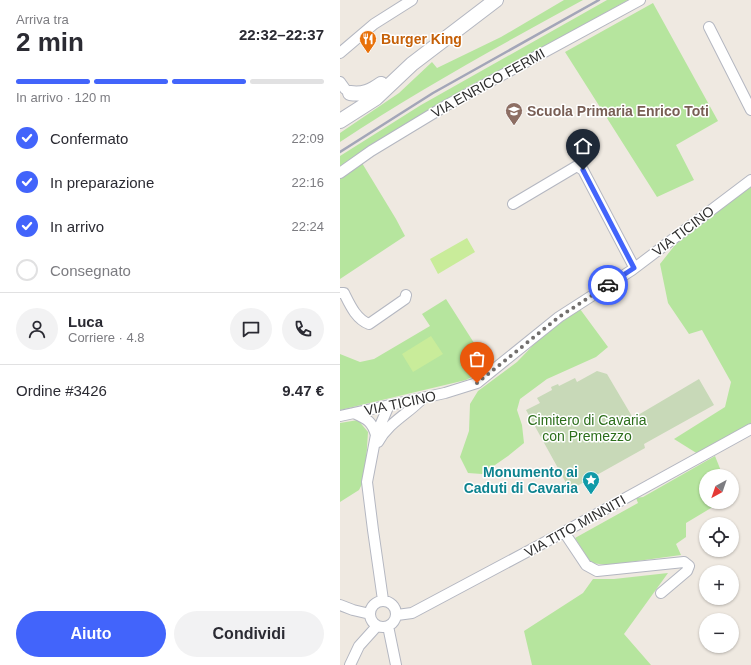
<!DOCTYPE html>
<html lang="it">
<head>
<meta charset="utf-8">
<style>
  body { margin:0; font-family:Helvetica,sans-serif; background:#f2f2f3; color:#2b2b33; height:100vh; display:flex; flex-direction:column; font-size:15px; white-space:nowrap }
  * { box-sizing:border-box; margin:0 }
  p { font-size:13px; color:#7c7c81 }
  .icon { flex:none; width:22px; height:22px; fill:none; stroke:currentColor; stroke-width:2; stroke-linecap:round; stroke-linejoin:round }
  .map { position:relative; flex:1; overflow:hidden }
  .drawer { display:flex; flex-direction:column; background:#fff; width:340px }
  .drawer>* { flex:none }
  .needle { width:26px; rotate:220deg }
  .buttons { position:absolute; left:359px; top:469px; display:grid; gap:8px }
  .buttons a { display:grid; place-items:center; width:40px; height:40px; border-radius:50%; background:#fff; box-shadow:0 1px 3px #0004; font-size:20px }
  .pin { position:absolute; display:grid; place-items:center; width:34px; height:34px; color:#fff; margin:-41px -17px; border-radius:50% 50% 50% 0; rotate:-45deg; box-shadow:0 0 4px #0007 }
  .pin .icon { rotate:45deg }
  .courier { position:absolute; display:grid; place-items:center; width:40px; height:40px; margin:-20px; border:3px solid #4264fb; border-radius:50%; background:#fff; color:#222; box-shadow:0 1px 5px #0007 }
  .headline em { font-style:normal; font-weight:700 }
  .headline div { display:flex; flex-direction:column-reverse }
  .headline { display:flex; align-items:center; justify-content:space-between; height:68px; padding:0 16px }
  h1 { font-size:26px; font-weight:700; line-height:30px }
  .bar { display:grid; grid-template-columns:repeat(4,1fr); gap:6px 4px; align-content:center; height:48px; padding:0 16px }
  .bar i { height:5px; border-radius:3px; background:#e1e1e2 }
  .bar .active { background:#4264fb }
  .bar p { grid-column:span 4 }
  .line { display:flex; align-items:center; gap:10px; padding:0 16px; border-top:1px solid #e1e1e2 }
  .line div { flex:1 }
  .round { display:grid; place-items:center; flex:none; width:42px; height:42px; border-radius:21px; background:#f2f2f3 }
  ol { padding:0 16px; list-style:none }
  li { display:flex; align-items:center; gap:12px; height:44px }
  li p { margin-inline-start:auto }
  li .icon { padding:4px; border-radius:50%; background:#4264fb; color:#fff; stroke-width:4 }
  li:last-child { color:#7c7c81 }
  li i { width:22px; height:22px; border:2px solid #e1e1e2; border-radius:50% }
  .primary-button { display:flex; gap:8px; margin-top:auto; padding:8px 16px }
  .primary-button a { flex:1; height:46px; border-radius:24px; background:#4264fb; color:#fff; font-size:16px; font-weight:700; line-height:46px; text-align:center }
  .primary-button a+a { background:#f2f2f3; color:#2b2b33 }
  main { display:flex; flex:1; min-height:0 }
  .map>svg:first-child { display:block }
  .green { fill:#b6e59e }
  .cemetery { fill:#c8d9b8 }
  .pitch { fill:#c9ec9a }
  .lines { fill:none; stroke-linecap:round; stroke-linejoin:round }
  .street-casing { stroke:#b4b7c1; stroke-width:12 }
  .secondary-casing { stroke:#b4b7c1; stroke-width:16 }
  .street { stroke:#fff; stroke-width:10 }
  .secondary { stroke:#fff; stroke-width:14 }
  .rail { stroke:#a3a6b8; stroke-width:2.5 }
  .done { stroke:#726f6d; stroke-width:4; stroke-dasharray:0 7.2 }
  .route { stroke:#4264fb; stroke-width:5 }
  .labels { text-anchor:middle; stroke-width:3; stroke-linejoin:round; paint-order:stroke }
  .food-label { font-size:14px; font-weight:bold; fill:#c56008; stroke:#fff; text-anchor:start }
  .street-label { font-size:14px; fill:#2e2e2e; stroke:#fff }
  .education-label { font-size:14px; font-weight:bold; fill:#785e54; stroke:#fff; text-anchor:start }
  .park-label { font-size:14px; fill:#2c6e1b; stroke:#fff }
  .culture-label { font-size:14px; font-weight:bold; fill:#0d838f; stroke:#fff; text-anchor:end }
</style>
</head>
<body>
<main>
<section class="drawer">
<div class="headline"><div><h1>2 min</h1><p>Arriva tra</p></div><em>22:32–22:37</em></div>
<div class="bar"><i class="active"></i><i class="active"></i><i class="active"></i><i></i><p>In arrivo · 120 m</p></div>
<ol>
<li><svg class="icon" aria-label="check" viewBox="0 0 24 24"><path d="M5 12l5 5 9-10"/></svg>Confermato<p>22:09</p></li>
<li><svg class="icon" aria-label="check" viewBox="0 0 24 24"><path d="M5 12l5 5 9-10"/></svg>In preparazione<p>22:16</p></li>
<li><svg class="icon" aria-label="check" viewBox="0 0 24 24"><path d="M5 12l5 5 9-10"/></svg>In arrivo<p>22:24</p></li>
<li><i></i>Consegnato</li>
</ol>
<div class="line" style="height:72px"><a class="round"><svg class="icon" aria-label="person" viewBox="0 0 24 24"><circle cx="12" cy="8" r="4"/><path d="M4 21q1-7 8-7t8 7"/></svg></a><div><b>Luca</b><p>Corriere · 4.8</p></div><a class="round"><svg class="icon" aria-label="chat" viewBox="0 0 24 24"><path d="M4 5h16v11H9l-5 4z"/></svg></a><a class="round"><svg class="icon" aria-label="phone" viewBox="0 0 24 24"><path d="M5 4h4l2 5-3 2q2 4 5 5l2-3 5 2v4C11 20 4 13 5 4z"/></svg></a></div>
<div class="line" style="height:52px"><div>Ordine #3426</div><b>9.47 €</b></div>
<div class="primary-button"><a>Aiuto</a><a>Condividi</a></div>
</section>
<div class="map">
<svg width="411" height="665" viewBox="0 0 411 665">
  <rect width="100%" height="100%" fill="#efe9e1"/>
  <!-- green -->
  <path class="green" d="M224 0H243C161 45 78 90 0 142V133L59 93 92 62 97 68 161 37Z
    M267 0H288L184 58 127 87 0 168V156L81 105Z
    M313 3 378 121 336 145 354 180 317 197 225 52Z
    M22 163 56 219 65 236 0 279V178Z
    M411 187V424L358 454 334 439 385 407 391 382 362 330 349 334 328 303 320 264 335 245 373 214Z
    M106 299 150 368 126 380 0 410V354L20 362 34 359 90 326 82 314Z
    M240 309 268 347 256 357 207 379 180 399 177 410 182 425 184 443 168 456 142 474 128 473 120 457 129 431 130 404 138 391 177 362 201 337Z
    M18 420 28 432 25 478 19 490 0 502V423Z
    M375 456 383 476H366V502H381L346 523V537L336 544 341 555 268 565 251 563 235 538 298 503 296 498 303 497Z
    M328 573 284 634 311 665H192L184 631 243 593 253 579H274Z"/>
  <!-- cemetery -->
  <path class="cemetery" d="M257 371 267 374 293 418 359 379 374 405 304 444 305 448 230 490 186 410 200 403 197 398 212 390 211 387 218 384 219 386 235 378 237 382Z"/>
  <!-- pitch -->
  <path class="pitch" d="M127 238 135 252 98 274 90 259Z
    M91 336 103 354 73 372 62 354Z"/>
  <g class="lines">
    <defs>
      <path id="street" d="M369 27 411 110
        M0 53 34 24 72 0
        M0 82 5 89
        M0 173 31 151 107 105 300 0
        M173 204 237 166 243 170 294 267
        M0 293H4C10 305 16 319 29 324L65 299 66 295
        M14 413C27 419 32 421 36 435
        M0 416 105 393 137 383 219 317 292 270 411 180
        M38 442C49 422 68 414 83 398
        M224 532 246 565 257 571 344 562 349 566 347 571 321 593
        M43 600 33 530 27 482 36 435 49 405
        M30 614a13 13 0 1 1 26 0a13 13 0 1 1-26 0Z
        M0 605 13 610 30 614
        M57 615 72 613 224 532 411 429
        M48 626 56 665
        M10 665 19 646 37 626"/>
      <path id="secondary" d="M10 93C23 95 31 91 41 84
        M0 121 36 98 72 64 156 0"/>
    </defs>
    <!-- street casing -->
    <use href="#street" class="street-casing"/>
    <!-- secondary casing -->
    <use href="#secondary" class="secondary-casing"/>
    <!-- street -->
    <use href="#street" class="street"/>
    <!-- secondary -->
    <use href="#secondary" class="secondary"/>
    <!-- rail -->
    <path class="rail" d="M0 152 93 93 259 0"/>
  </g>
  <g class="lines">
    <!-- done -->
    <path class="done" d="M137 383 219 317 268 285"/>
    <!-- route -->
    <path class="route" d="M243 170 294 268 268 285"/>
  </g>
  <!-- icons -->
  <defs>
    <symbol id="restaurant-pin" viewBox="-11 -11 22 30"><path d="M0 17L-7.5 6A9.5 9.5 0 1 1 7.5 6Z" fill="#e8710a" stroke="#fff"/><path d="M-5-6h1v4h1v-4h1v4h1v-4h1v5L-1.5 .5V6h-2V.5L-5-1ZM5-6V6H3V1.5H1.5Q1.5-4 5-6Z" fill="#fff"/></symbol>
    <symbol id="school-pin" viewBox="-11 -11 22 30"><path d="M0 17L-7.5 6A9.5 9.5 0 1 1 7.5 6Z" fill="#8d6e63" stroke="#fff"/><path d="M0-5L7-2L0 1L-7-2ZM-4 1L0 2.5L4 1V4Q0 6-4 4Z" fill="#fff"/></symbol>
    <symbol id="sight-pin" viewBox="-11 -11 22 30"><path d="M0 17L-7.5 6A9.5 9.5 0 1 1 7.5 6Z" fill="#0f9aa8" stroke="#fff"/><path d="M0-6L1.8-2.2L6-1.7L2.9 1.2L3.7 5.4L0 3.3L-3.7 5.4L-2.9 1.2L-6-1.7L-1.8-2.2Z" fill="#fff"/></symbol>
  </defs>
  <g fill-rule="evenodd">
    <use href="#restaurant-pin" x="18" y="29" width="20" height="27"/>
    <use href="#school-pin" x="164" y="101" width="20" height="27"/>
    <use href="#sight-pin" x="241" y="470" width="20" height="27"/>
  </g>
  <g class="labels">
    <!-- food labels -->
    <g class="food-label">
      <text x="41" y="44">Burger King</text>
    </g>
    <!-- street labels -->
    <g class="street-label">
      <text transform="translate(148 83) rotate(-29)" y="5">VIA ENRICO FERMI</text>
      <text transform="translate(343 231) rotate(-37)" y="5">VIA TICINO</text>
      <text transform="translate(60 403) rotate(-12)" y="5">VIA TICINO</text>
      <text transform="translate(235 526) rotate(-29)" y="5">VIA TITO MINNITI</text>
    </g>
    <!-- education labels -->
    <g class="education-label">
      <text x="187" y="116">Scuola Primaria Enrico Toti</text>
    </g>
    <!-- park labels -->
    <g class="park-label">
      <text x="247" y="425">Cimitero di Cavaria<tspan x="247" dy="16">con Premezzo</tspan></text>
    </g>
    <!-- culture labels -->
    <g class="culture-label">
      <text x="238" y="477">Monumento ai<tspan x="238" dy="16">Caduti di Cavaria</tspan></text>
    </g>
  </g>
</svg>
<div class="buttons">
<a><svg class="needle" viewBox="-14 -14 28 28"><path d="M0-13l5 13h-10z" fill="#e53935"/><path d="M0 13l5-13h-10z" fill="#7c7c81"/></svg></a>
<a><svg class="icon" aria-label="locate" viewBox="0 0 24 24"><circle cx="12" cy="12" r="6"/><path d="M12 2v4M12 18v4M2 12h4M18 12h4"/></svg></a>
<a>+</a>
<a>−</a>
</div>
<div class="pin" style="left:137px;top:383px;background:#ea580c"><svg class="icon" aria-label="bag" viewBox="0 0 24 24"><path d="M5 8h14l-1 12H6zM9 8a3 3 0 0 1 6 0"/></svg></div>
<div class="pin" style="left:243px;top:170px;background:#1f2937"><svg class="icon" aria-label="home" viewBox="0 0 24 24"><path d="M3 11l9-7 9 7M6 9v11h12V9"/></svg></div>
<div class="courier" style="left:268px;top:285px"><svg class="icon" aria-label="car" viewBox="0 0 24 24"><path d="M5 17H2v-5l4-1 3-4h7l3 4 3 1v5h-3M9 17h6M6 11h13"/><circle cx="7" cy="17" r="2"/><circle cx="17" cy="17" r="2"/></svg></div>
</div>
</main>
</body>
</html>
